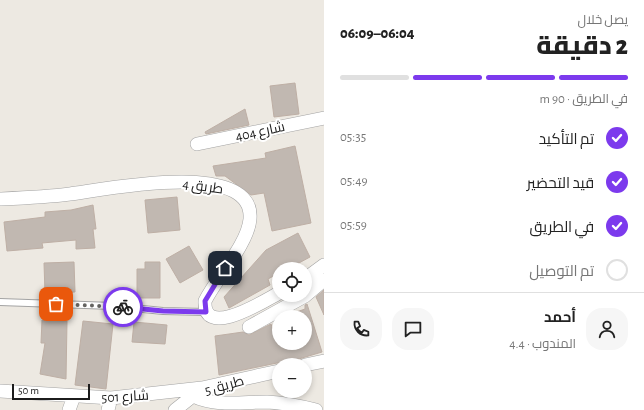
<!DOCTYPE html>
<html lang="ar">
<head>
<meta charset="utf-8">
<style>
  body { margin:0; font-family:"Alegreya Sans",Cairo,sans-serif; background:#f6f6f6; color:#222; direction:rtl; height:100vh; display:flex; flex-direction:column; font-size:15px; white-space:nowrap }
  * { box-sizing:border-box; margin:0 }
  p { font-size:13px; color:#767676 }
  .icon { flex:none; width:22px; height:22px; fill:none; stroke:currentColor; stroke-width:2; stroke-linecap:round; stroke-linejoin:round }
  .map { position:relative; flex:1; overflow:hidden; direction:ltr }
  .side { display:flex; flex-direction:column; background:#fff; width:320px }
  .side>* { flex:none }
  .controls { position:absolute; left:272px; top:262px; display:grid; gap:8px }
  .controls a { display:grid; place-items:center; width:40px; height:40px; border-radius:50%; background:#fff; box-shadow:0 2px 6px #0003; font-size:20px }
  .scale { position:absolute; left:12px; bottom:10px; width:78px; box-sizing:border-box; padding-left:4px; border:2px solid #1c1c1c; border-top:0; font-size:11px; line-height:14px; white-space:nowrap; color:#1c1c1c; -webkit-text-stroke:3px #fff; paint-order:stroke }
  .pin { position:absolute; display:grid; place-items:center; width:34px; height:34px; color:#fff; margin:-17px; border-radius:8px; box-shadow:0 2px 6px #0006 }
  .courier { position:absolute; display:grid; place-items:center; width:40px; height:40px; margin:-20px; border:3px solid #7c3aed; border-radius:50%; background:#fff; color:#222; box-shadow:0 1px 5px #0007 }
  .head em { font-style:normal; font-weight:800 }
  .head div { display:flex; flex-direction:column-reverse }
  .head { display:flex; align-items:center; justify-content:space-between; height:68px; padding:0 16px }
  h1 { font-size:26px; font-weight:800; line-height:30px }
  .bar { display:grid; grid-template-columns:repeat(4,1fr); gap:6px 4px; align-content:center; height:48px; padding:0 16px }
  .bar i { height:5px; border-radius:3px; background:#e0e0e0 }
  .bar .active { background:#7c3aed }
  .bar p { grid-column:span 4 }
  .line { display:flex; align-items:center; gap:10px; padding:0 16px; border-top:1px solid #e0e0e0 }
  .line div { flex:1 }
  .round { display:grid; place-items:center; flex:none; width:42px; height:42px; border-radius:16px; background:#f6f6f6 }
  ol { padding:0 16px; list-style:none }
  li { display:flex; align-items:center; gap:12px; height:44px }
  li p { margin-inline-start:auto }
  li .icon { padding:4px; border-radius:50%; background:#7c3aed; color:#fff; stroke-width:4 }
  li:last-child { color:#767676 }
  li i { width:22px; height:22px; border:2px solid #e0e0e0; border-radius:50% }
  main { display:flex; flex:1; min-height:0 }
  .map>svg:first-child { display:block }
  .building { fill:#c1b8b1; stroke:#beafa5 }
  .lines { fill:none; stroke-linecap:round; stroke-linejoin:round }
  .service-casing { stroke:#a3a3a3; stroke-width:8 }
  .minor-casing { stroke:#a3a3a3; stroke-width:14 }
  .service { stroke:#fff; stroke-width:6 }
  .minor { stroke:#fff; stroke-width:13 }
  .done { stroke:#656461; stroke-width:4; stroke-dasharray:0 7.2 }
  .route { stroke:#7c3aed; stroke-width:5 }
  .labels { text-anchor:middle; stroke-width:4; stroke-linejoin:round; paint-order:stroke }
  .street-label { font-size:14px; fill:#1c1c1c; stroke:#fff }
</style>
</head>
<body>
<main>
<section class="side">
<div class="head"><div><h1>2 دقيقة</h1><p>يصل خلال</p></div><em>06:04–06:09</em></div>
<div class="bar"><i class="active"></i><i class="active"></i><i class="active"></i><i></i><p>في الطريق · 90 m</p></div>
<ol>
<li><svg class="icon" aria-label="check" viewBox="0 0 24 24"><path d="M5 12l5 5 9-10"/></svg>تم التأكيد<p>05:35</p></li>
<li><svg class="icon" aria-label="check" viewBox="0 0 24 24"><path d="M5 12l5 5 9-10"/></svg>قيد التحضير<p>05:49</p></li>
<li><svg class="icon" aria-label="check" viewBox="0 0 24 24"><path d="M5 12l5 5 9-10"/></svg>في الطريق<p>05:59</p></li>
<li><i></i>تم التوصيل</li>
</ol>
<div class="line" style="height:72px"><a class="round"><svg class="icon" aria-label="person" viewBox="0 0 24 24"><circle cx="12" cy="8" r="4"/><path d="M4 21q1-7 8-7t8 7"/></svg></a><div><b>أحمد</b><p>المندوب · 4.4</p></div><a class="round"><svg class="icon" aria-label="chat" viewBox="0 0 24 24"><path d="M4 5h16v11H9l-5 4z"/></svg></a><a class="round"><svg class="icon" aria-label="phone" viewBox="0 0 24 24"><path d="M5 4h4l2 5-3 2q2 4 5 5l2-3 5 2v4C11 20 4 13 5 4z"/></svg></a></div>
</section>
<div class="map">
<svg width="324" height="410" viewBox="0 0 324 410">
  <rect width="100%" height="100%" fill="#ede9e2"/>
  <!-- building -->
  <path class="building" d="M295 83 299 114 274 117 270 86Z
    M245 109 249 125 206 134 205 132Z
    M295 146 311 223 272 231 264 193 251 195 225 176H216L213 166 266 158 265 153Z
    M177 197 180 230 148 233 145 200Z
    M93 205 96 229H93L95 248 76 249V240L42 243 43 248 7 251 4 222 45 217V212L71 210Z
    M298 233 310 257 297 264 300 269H279V273L268 279 270 285 229 308 224 297 266 250Z
    M189 246 203 270 180 283 166 259Z
    M74 262 75 292 45 293 44 263Z
    M145 262H160V298H137V269H145Z
    M324 290V315L316 297Z
    M307 304 322 352 282 364 277 363 219 375 215 336 243 332 249 335 271 324 277 343H305V317L285 316 305 309V305Z
    M42 320 67 321 66 379 40 374 45 343H41Z
    M83 321 113 324 106 389 75 385Z
    M134 322 167 325 165 344 132 342Z"/>
  <g class="lines">
    <defs>
      <path id="service" d="M0 302 113 306 163 311 206 312"/>
      <path id="minor" d="M197 144 324 118
        M0 199C23 198 47 197 70 194 103 190 255 158 250 219 248 244 217 277 205 301 203 340 264 301 279 293
        M305 279 324 265
        M249 327 305 296 324 280
        M305 365 324 361
        M0 391 111 398 202 388 279 371
        M193 396C216 407 242 402 267 402 283 403 300 406 316 410
        M69 410 74 396
        M108 410 111 398
        M175 410 199 391"/>
    </defs>
    <!-- service casing -->
    <use href="#service" class="service-casing"/>
    <!-- minor casing -->
    <use href="#minor" class="minor-casing"/>
    <!-- service -->
    <use href="#service" class="service"/>
    <!-- minor -->
    <use href="#minor" class="minor"/>
  </g>
  <g class="lines">
    <!-- done -->
    <path class="done" d="M56 304 123 307"/>
    <!-- route -->
    <path class="route" d="M123 307 163 311 206 312 205 301 225 268"/>
  </g>
  <g class="labels">
    <!-- street labels -->
    <g class="street-label">
      <text transform="translate(260 131) rotate(-12)" y="5">شارع 404</text>
      <text transform="translate(203 186) rotate(8)" y="5">طريق 4</text>
      <text transform="translate(224 385) rotate(-15)" y="5">طريق 5</text>
      <text transform="translate(125 396) rotate(-3)" y="5">شارع 501</text>
    </g>
  </g>
</svg>
<div class="controls">
<a><svg class="icon" aria-label="locate" viewBox="0 0 24 24"><circle cx="12" cy="12" r="6"/><path d="M12 2v4M12 18v4M2 12h4M18 12h4"/></svg></a>
<a>+</a>
<a>−</a>
</div>
<div class="scale">50 m</div>
<div class="pin" style="left:56px;top:304px;background:#ea580c"><svg class="icon" aria-label="bag" viewBox="0 0 24 24"><path d="M5 8h14l-1 12H6zM9 8a3 3 0 0 1 6 0"/></svg></div>
<div class="pin" style="left:225px;top:268px;background:#1f2937"><svg class="icon" aria-label="home" viewBox="0 0 24 24"><path d="M3 11l9-7 9 7M6 9v11h12V9"/></svg></div>
<div class="courier" style="left:123px;top:307px"><svg class="icon" aria-label="bike" viewBox="0 0 24 24"><circle cx="6" cy="16" r="4"/><circle cx="18" cy="16" r="4"/><path d="M6 16l4-8h5l3 8M10 8l3 8H6M13 5h3"/></svg></div>
</div>
</main>
</body>
</html>
